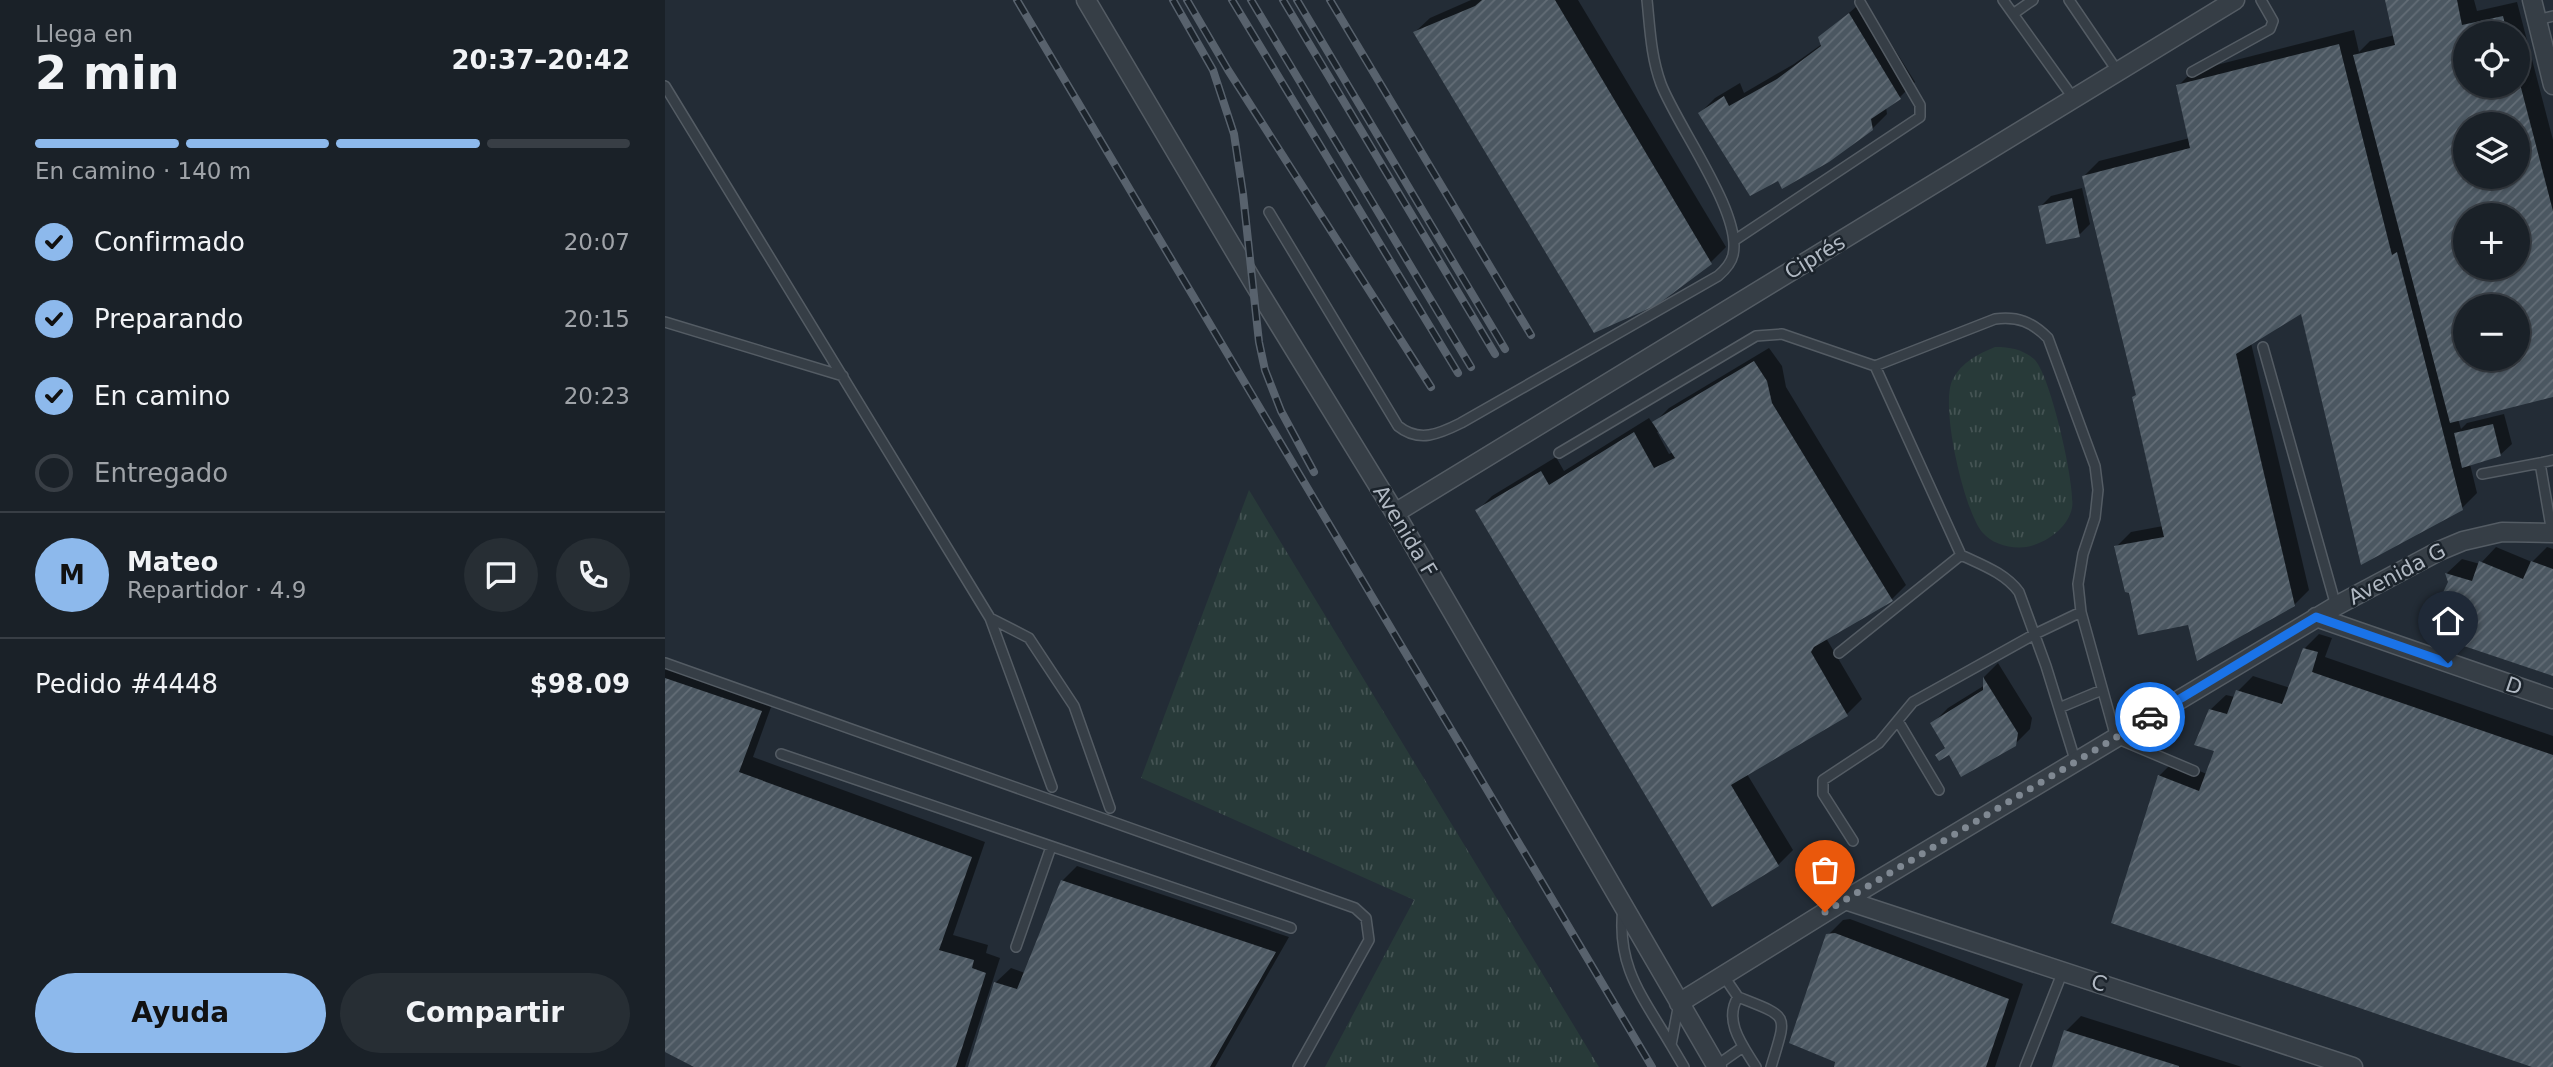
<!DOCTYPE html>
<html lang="es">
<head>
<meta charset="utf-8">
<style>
  body { margin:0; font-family:"DejaVu Sans",sans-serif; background:#272e34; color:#f1f3f6; height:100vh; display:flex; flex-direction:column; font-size:26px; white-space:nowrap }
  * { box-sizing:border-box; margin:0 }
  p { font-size:23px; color:#9fa3a8 }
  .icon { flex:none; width:38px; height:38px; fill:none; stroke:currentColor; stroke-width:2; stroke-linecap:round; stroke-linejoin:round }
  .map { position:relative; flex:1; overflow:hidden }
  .sheet { display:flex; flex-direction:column; background:#1a2128; width:665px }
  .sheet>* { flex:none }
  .buttons { position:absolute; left:1788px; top:21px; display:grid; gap:14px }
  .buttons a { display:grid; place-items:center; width:77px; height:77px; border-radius:50%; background:#1a2128; box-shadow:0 2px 5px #0004,0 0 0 2px #383e45; font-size:35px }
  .pin { position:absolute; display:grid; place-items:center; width:60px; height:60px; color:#fff; margin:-72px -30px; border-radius:50% 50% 50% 0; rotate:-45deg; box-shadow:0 0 7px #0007 }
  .pin .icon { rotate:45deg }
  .courier { position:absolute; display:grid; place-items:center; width:70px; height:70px; margin:-35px; border:5px solid #1a73e8; border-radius:50%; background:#fff; color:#222; box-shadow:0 2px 9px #0007 }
  .headline em { font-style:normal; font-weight:600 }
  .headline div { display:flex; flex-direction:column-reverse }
  .headline { display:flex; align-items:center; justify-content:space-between; height:119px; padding:0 35px }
  h1 { font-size:46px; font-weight:600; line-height:52px }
  .bar { display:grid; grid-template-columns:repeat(4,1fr); gap:10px 7px; align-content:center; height:84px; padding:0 35px }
  .bar i { height:9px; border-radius:5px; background:#383e45 }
  .bar .active { background:#8db9ec }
  .bar p { grid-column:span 4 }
  .line { display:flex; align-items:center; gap:18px; padding:0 35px; border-top:2px solid #383e45 }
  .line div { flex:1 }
  .round { display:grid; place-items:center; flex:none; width:74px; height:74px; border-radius:37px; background:#272e34 }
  ol { padding:0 35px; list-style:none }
  li { display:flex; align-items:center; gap:21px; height:77px }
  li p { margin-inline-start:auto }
  li .icon { padding:7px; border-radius:50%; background:#8db9ec; color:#111; stroke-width:4 }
  li:last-child { color:#9fa3a8 }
  li i { width:38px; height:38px; border:4px solid #383e45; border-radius:50% }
  .cta { display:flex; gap:14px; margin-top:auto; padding:14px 35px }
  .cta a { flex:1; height:80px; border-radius:42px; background:#8db9ec; color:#111; font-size:28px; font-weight:600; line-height:80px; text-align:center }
  .cta a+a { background:#272e34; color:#f1f3f6 }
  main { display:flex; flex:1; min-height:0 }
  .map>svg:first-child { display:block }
  .grass { fill:url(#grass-tufts) }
  .shadow { fill:#0007; fill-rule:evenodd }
  .building { fill:url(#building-hatch); fill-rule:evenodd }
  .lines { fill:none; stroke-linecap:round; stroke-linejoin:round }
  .service-casing { stroke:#545c64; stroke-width:12 }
  .minor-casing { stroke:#545c64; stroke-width:21 }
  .service { stroke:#363e46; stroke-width:9 }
  .minor { stroke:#363e46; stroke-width:18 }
  .rail-casing { stroke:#58626d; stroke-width:8 }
  .rail { stroke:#1b232b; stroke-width:5; stroke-dasharray:16; stroke-linecap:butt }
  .done { stroke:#7f8892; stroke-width:7; stroke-dasharray:0 12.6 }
  .route { stroke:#1a73e8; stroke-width:9 }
  .labels { text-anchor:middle; stroke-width:5; stroke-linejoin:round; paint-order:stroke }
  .street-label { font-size:21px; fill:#b1b9c3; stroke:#1b232b }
</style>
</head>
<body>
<main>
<section class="sheet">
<div class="headline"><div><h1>2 min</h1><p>Llega en</p></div><em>20:37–20:42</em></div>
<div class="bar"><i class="active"></i><i class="active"></i><i class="active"></i><i></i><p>En camino · 140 m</p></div>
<ol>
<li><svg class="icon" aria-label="check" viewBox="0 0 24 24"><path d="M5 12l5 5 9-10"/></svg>Confirmado<p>20:07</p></li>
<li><svg class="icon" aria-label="check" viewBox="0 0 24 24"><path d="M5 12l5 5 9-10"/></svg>Preparando<p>20:15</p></li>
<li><svg class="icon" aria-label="check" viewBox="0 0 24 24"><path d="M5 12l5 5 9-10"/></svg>En camino<p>20:23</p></li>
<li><i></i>Entregado</li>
</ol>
<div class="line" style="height:126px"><b class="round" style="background:#8db9ec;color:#111">M</b><div><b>Mateo</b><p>Repartidor · 4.9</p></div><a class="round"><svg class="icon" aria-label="chat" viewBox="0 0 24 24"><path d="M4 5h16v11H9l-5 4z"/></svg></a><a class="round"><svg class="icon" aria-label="phone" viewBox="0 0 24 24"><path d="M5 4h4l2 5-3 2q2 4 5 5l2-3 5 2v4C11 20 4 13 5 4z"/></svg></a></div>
<div class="line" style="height:91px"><div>Pedido #4448</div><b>$98.09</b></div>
<div class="cta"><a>Ayuda</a><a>Compartir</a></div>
</section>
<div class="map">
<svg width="1888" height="1067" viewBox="0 0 1888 1067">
  <defs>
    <pattern id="grass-tufts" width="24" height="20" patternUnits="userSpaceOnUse" patternTransform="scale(1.75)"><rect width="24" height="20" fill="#283a39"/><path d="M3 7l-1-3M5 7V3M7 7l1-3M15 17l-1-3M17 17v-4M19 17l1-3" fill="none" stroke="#455454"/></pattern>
    <pattern id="building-hatch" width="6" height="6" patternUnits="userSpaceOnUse" patternTransform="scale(1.75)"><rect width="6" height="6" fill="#4b5761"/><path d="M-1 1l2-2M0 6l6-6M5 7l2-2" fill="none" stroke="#636d76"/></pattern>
  </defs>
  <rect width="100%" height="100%" fill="#232c36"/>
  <!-- grass -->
  <path class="grass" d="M1330 347C1345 347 1357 349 1369 359 1385 373 1411 487 1407 508 1403 528 1380 544 1361 547 1345 549 1327 544 1317 532 1299 510 1274 403 1288 379 1297 362 1313 354 1330 347Z
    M584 490 934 1067H660L749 900 476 778Z"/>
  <!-- shadow -->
  <path class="shadow" d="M806 0H913L1061 247 1046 262 991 304 750 32 765 18Z
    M1199 0 1250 82 1235 97 1221 107 1222 114 1207 129 1114 178 1035 113 1050 98 1075 83 1079 93 1129 64 1157 44 1155 38Z
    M1721 0H1809L1812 11 1852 2 1888 140V395L1793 419 1796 429 1802 423 1839 414 1847 444 1835 455 1805 464 1812 493 1797 508 1637 311 1586 343 1644 590 1629 605 1524 623 1465 591 1451 547 1466 532 1498 526 1473 393 1419 176 1434 161 1525 138 1513 86 1528 71 1689 30 1694 52 1705 41 1730 35ZM1801 33H1853V86H1801ZM1801 124H1853V177H1801ZM1801 215H1853V268H1801ZM1801 306H1853V359H1801Z
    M1417 188 1425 224 1414 235 1375 207 1386 196Z
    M1104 348 1117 366 1121 387 1241 585 1226 600 1161 638 1197 699 1182 714 1082 774 1128 850 1113 865 812 511 827 496 891 457 899 471 984 418 988 424 1004 408ZM995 431 1009 452 1004 454 992 432Z
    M1831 547 1867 562 1882 547 1888 549V674L1795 615 1782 573 1797 559 1815 564Z
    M1654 634 1667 638 1660 657 1888 736V1067H1870L1494 776 1509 761 1542 774 1551 750 1545 710 1561 695 1570 697 1573 691 1588 676 1625 688 1639 649Z
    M0 659 110 696 88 757 320 842 288 935 323 945 321 953 335 958 300 1067H33L0 1050Z
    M1333 663 1367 718 1365 729 1350 744 1272 755 1282 746 1268 723 1283 708 1320 685 1319 677Z
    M412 866 624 937 550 1067H305L329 984 346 968 360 973 397 881Z
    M1185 919 1358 984 1330 1067H1170L1163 935 1178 920Z
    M1416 1016 1577 1067H1389L1401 1031Z"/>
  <!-- building -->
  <path class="building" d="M817 0H890L1047 264 992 305 929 333 748 32 810 6Z
    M1720 0H1792L1797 25 1838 16 1842 33H1801V86H1853L1854 80 1888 211V397L1785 423 1688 55 1730 45ZM1801 124H1853V177H1801ZM1801 215H1853V268H1801ZM1801 306H1853V359H1801Z
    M1184 13 1236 99 1206 119 1208 130 1164 162 1117 189 1113 181 1085 196 1033 113 1059 96 1064 106 1112 79 1156 46 1153 37Z
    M1674 44 1727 255 1732 252 1798 510 1696 565 1636 314 1571 354 1630 606 1532 661 1523 625 1473 635 1464 593 1460 592 1449 546 1499 537 1467 397 1471 395 1417 176 1525 148 1511 85Z
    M1407 198 1415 237 1381 244 1373 206Z
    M1089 361 1102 381 1107 403 1228 601 1149 647 1146 652 1183 716 1066 785 1114 866 1047 907 810 510 876 471 884 485 969 432 989 468 1010 458 987 422Z
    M1828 424 1836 456 1797 468 1789 433Z
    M1814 561 1858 579 1866 561 1888 569V676L1787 642 1793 617 1775 611 1772 605 1783 582 1780 573 1807 581Z
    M1638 648 1653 652 1647 672 1888 755V1067H1867L1446 923 1493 775 1534 791 1549 751 1529 745 1544 709 1562 714 1571 690 1617 704Z
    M1318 677 1353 733 1351 746 1296 777 1284 755 1274 761 1270 755 1280 748 1265 723 1318 690Z
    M0 678 97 711 74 772 307 857 274 950 309 960 307 968 321 973 291 1067H29L0 1052Z
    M396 880 611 952 545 1067H303L329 982 352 989Z
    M1170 933 1344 999 1321 1067H1169L1170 1062 1124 1043 1161 934Z
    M1399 1030 1514 1066V1067H1387Z"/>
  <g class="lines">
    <defs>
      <path id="service" d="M1338 0 1409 99
        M1404 0 1453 72
        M1348 14 1368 0
        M1872 20 1888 16
        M1527 72 1605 29 1608 21 1596 0
        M0 86 325 618 387 787
        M604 212 733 426C754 443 774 434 796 423L1053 276C1060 270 1066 264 1068 255 1078 214 1012 126 996 84 986 57 985 29 982 0
        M1070 240 1255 117V105L1195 2
        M0 322 178 376
        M1598 347 1671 606
        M894 453 1091 336 1117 334 1210 366
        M1875 463 1888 460
        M1817 474 1875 463 1887 533
        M1296 555C1317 565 1340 573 1354 592L1381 666 1411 763
        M325 618 364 638 409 706 445 808
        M1174 653 1296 555 1210 366 1330 319C1353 316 1367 322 1383 338L1430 466 1433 490 1430 518 1418 554 1413 584 1416 612 1451 738 1529 771
        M0 663 690 908 701 918 704 940 633 1067
        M1394 708 1437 690
        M1233 721 1274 790
        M116 754 626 928
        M1188 841 1158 794V780L1214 743 1248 702 1370 634 1416 612
        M958 908C951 967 978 997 1006 1045
        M351 947 386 847
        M1058 975 1073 997C1058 1021 1078 1046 1091 1067
        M1073 997C1126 1018 1122 1013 1106 1067
        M1014 1003 1006 1045 1019 1067
        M1051 1066 1078 1047
        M1360 1067 1398 971"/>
      <path id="minor" d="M421 0 588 282 730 513 1052 1067
        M1867 0 1888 85
        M730 513 1570 0
        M1651 617 1888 699
        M1180 900 1688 1067
        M1014 1003 1180 900 1671 606 1774 551 1798 541 1837 532 1888 533"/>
    </defs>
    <!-- service casing -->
    <use href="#service" class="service-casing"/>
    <!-- minor casing -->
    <use href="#minor" class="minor-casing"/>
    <!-- service -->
    <use href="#service" class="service"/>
    <!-- minor -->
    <use href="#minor" class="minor"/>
    <defs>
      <path id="rail" d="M352 0 987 1067
        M508 0 548 70 569 134 578 194 594 342 600 370 616 411 649 472
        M522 0 563 70 766 387
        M567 0 793 373
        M586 0 806 367
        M618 0 830 354
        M632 0 840 349
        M665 0 866 335"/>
    </defs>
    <!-- rail casing -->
    <use href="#rail" class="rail-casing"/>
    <!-- rail -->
    <use href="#rail" class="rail"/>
  </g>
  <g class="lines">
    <!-- done -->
    <path class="done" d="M1160 912 1485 717"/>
    <!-- route -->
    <path class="route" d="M1485 717 1651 617 1783 663"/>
  </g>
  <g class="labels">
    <!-- street labels -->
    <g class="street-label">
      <text transform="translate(1150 257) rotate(-31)" y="7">Ciprés</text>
      <text transform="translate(740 531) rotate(59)" y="7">Avenida F</text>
      <text transform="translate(1732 574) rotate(-28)" y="7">Avenida G</text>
      <text transform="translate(1849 686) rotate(19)" y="7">D</text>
      <text transform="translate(1434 983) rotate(18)" y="7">C</text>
    </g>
  </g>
</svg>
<div class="buttons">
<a><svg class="icon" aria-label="locate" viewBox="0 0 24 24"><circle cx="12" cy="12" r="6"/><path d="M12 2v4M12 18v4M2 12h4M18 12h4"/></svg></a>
<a><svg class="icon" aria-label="layers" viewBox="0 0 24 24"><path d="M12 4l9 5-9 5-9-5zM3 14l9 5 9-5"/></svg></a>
<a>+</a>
<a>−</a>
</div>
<div class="pin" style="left:1160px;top:912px;background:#ea580c"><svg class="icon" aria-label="bag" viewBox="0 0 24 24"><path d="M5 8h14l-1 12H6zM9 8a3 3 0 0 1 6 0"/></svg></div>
<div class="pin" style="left:1783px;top:663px;background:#1f2937"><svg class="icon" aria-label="home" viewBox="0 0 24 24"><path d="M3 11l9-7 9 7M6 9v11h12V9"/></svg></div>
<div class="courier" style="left:1485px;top:717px"><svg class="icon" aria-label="car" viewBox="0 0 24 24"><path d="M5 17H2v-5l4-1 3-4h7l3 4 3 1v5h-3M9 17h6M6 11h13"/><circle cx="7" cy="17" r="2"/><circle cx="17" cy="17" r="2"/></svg></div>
</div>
</main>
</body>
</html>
